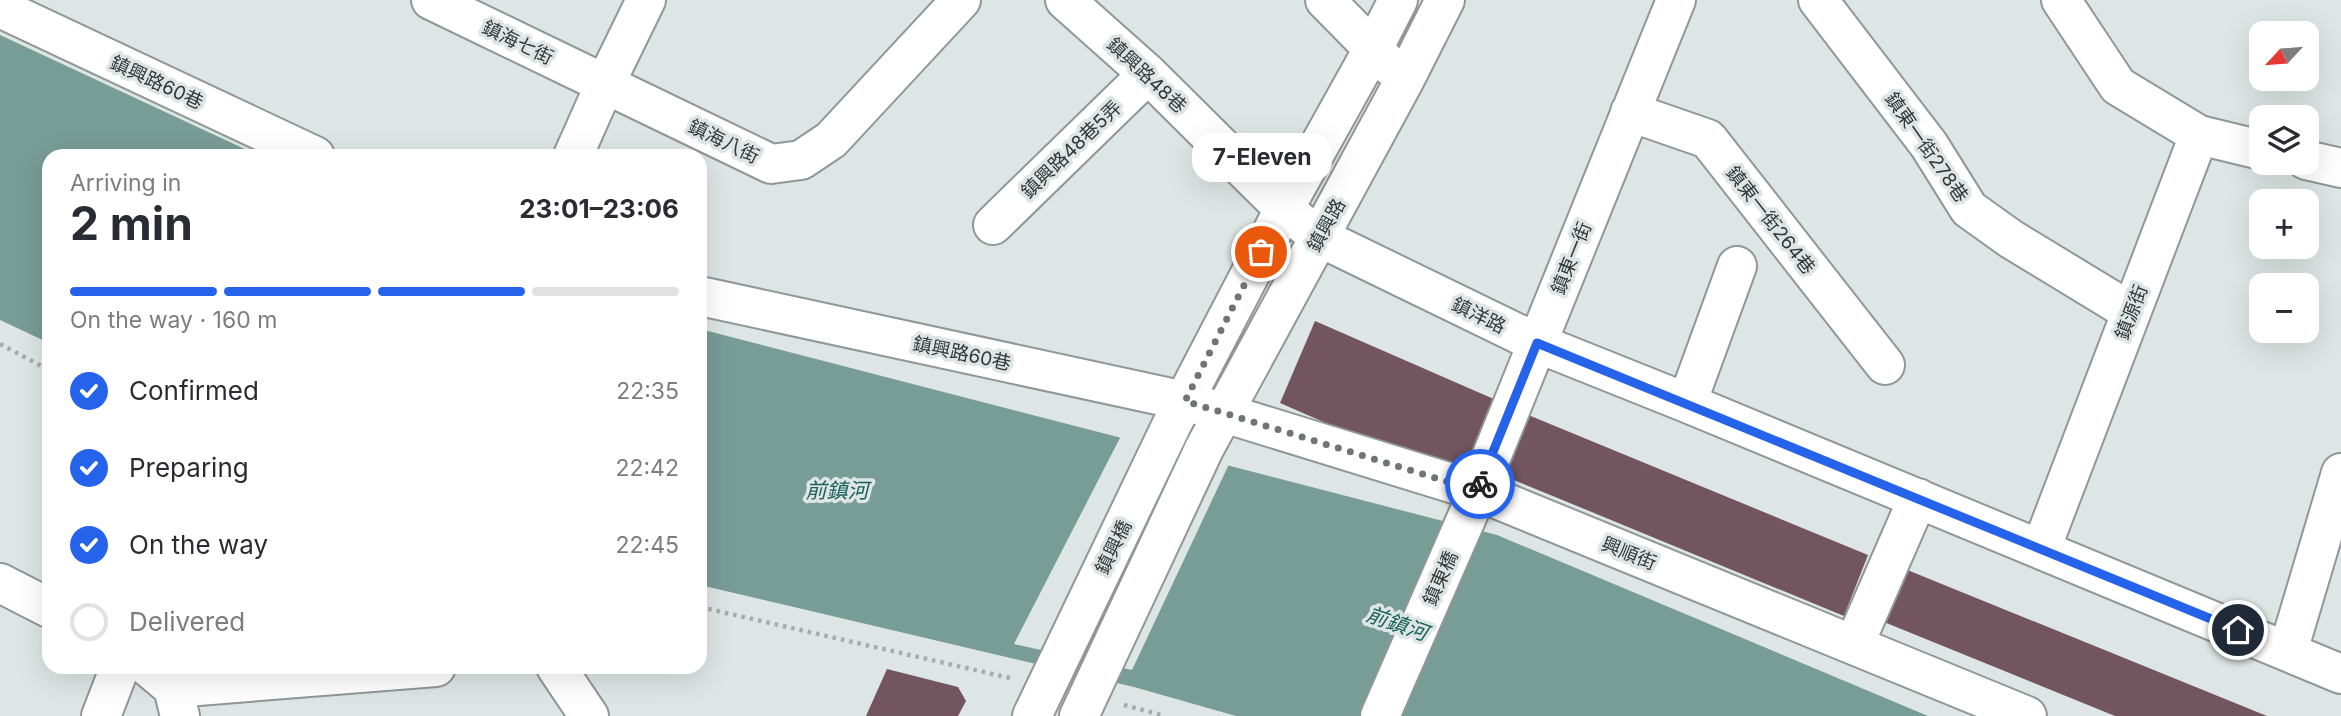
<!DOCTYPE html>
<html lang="en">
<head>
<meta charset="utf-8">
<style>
  body { margin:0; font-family:Inter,"Noto Sans TC",sans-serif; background:#f7f7f7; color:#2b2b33; height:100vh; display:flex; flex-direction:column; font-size:26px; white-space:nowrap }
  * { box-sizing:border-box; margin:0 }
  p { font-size:23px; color:#7c7c81 }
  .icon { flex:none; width:38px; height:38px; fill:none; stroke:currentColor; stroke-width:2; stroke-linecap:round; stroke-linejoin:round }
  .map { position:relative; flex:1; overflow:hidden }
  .drawer { position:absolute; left:42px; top:149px; width:665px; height:525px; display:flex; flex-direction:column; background:#fff; border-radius:21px; box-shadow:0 7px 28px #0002 }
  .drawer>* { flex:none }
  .needle { width:46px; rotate:244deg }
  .tools { position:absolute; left:2249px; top:21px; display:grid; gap:14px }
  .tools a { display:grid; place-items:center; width:70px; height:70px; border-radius:14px; background:#fff; box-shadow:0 7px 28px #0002; font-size:35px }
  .pin { position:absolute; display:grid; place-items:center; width:60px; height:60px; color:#fff; margin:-30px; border:4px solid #fff; border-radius:50%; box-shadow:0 2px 7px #0007 }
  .courier { position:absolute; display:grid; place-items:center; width:70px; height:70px; margin:-35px; border:5px solid #2563eb; border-radius:50%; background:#fff; color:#222; box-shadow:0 2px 9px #0007 }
  .bubble { position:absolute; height:49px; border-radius:21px; background:#fff; box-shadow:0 7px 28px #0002; font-size:23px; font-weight:700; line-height:49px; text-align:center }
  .overview em { font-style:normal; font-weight:700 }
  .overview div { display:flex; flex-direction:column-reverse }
  .overview { display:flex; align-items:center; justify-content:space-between; height:119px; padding:0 28px }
  h1 { font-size:46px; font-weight:700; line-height:52px }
  .bar { display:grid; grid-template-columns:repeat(4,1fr); gap:10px 7px; align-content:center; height:84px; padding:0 28px }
  .bar i { height:9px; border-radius:5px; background:#e1e1e2 }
  .bar .active { background:#2563eb }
  .bar p { grid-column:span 4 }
  ol { padding:0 28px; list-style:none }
  li { display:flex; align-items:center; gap:21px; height:77px }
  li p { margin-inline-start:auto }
  li .icon { padding:7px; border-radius:50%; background:#2563eb; color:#fff; stroke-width:4 }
  li:last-child { color:#7c7c81 }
  li i { width:38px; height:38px; border:4px solid #e1e1e2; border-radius:50% }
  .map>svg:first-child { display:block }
  .water { fill:#789c96 }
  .pier { fill:#dde6e4 }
  .building { fill:#72555e }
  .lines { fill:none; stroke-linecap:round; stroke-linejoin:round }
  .minor-casing { stroke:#909897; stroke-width:42 }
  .path { stroke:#a5acab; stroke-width:4.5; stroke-dasharray:3.5 5; stroke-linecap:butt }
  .minor { stroke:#fff; stroke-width:38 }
  .done { stroke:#6f7474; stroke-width:7; stroke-dasharray:0 12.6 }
  .route { stroke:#2563eb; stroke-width:9 }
  .labels { text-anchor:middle; stroke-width:7; stroke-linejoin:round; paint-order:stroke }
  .street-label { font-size:19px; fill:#343737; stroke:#dde6e4 }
  .water-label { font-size:21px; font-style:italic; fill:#196159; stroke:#dde6e4 }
</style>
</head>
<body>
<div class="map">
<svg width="2341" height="716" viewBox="0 0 2341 716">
  <rect width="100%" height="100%" fill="#dde6e4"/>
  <!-- water -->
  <path class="water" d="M0 35 260 156H49V343L0 320Z
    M700 329 1497 535 1928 716H1236L1134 687 700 585Z"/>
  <!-- pier -->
  <path class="pier" d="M1122 434 1230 462 1132 670 1014 644Z"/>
  <!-- building -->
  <path class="building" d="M1315 321 1496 400 1461 482 1280 403Z
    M1521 412 1868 555 1844 616 1497 473Z
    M1900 567 2267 716H2115L1879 620Z
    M887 669 958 687 966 701 958 716H866Z"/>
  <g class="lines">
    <defs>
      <path id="minor" d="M431 0 605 84 573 156
        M646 0 605 84 771 164 801 160 831 140 961 0
        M1065 0 1148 74 1284 209 1319 237 1537 343 1687 403 2341 674
        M1325 0 1390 66
        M1818 0 1929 145 1969 209 2011 239 2131 312
        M2061 0 2118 86 2199 135 2261 150
        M0 8 315 156
        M1630 112 1708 139 1885 365
        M2306 160 2341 168
        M993 225 1148 74
        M700 296 1185 401 1477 491 2027 716
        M1687 403 1737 266
        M2041 549 2199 135
        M0 583 49 608
        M1854 645 1918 498
        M2288 651 2341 473
        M148 667 173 688 180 716
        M556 667 589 716
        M173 688 436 667
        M101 716 120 667
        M1032 716 1172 424 1284 209 1373 49 1398 0
        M1079 716 1204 449 1404 81 1445 0
        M1380 716 1467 517 1676 0"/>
    </defs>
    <!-- minor casing -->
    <use href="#minor" class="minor-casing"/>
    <!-- path -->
    <path class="path" d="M0 344 49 370
      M700 607 1010 678
      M1124 705 1165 716"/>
    <!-- minor -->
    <use href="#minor" class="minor"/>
  </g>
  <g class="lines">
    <!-- done -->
    <path class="done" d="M1261 252 1185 401 1478 491 1480 484"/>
    <!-- route -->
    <path class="route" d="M1480 484 1537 343 2238 630"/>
  </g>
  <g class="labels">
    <!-- street labels -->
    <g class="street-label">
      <text transform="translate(518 42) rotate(26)" y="7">鎮海七街</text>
      <text transform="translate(1147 75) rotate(43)" y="7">鎮興路48巷</text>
      <text transform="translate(157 82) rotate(25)" y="7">鎮興路60巷</text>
      <text transform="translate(724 141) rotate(26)" y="7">鎮海八街</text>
      <text transform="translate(1927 147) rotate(55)" y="7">鎮東一街278巷</text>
      <text transform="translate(1071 149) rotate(-44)" y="7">鎮興路48巷5弄</text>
      <text transform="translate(1771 220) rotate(52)" y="7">鎮東一街264巷</text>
      <text transform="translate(1326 225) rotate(-61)" y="7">鎮興路</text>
      <text transform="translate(1571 258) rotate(-68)" y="7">鎮東一街</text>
      <text transform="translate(2131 312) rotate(-69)" y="7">鎮源街</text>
      <text transform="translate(1479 315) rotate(26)" y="7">鎮洋路</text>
      <text transform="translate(962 353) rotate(12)" y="7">鎮興路60巷</text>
      <text transform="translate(1113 547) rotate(-64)" y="7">鎮興橋</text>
      <text transform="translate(1629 553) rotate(22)" y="7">興順街</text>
      <text transform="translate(1440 578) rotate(-66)" y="7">鎮東橋</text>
    </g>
    <!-- water labels -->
    <g class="water-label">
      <text x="837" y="498">前鎮河</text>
      <text transform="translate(1397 624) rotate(19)" y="7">前鎮河</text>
    </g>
  </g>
</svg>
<div class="tools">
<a><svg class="needle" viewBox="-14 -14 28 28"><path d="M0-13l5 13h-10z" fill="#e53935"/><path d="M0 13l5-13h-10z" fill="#7c7c81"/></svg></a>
<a><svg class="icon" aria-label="layers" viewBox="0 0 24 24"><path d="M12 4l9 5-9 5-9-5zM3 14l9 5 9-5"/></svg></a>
<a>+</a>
<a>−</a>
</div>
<div class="pin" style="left:1261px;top:252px;background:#ea580c"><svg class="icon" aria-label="bag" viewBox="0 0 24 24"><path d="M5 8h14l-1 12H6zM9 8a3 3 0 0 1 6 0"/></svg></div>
<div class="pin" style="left:2238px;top:630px;background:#1f2937"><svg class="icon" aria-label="home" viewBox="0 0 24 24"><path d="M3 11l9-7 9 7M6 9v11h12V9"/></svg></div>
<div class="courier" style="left:1480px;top:484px"><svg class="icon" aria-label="bike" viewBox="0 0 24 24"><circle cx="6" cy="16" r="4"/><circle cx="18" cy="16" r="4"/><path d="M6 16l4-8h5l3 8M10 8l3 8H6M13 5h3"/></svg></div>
<div class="bubble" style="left:1192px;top:133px;width:140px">7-Eleven</div>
<section class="drawer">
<div class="overview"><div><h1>2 min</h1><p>Arriving in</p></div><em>23:01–23:06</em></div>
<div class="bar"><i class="active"></i><i class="active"></i><i class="active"></i><i></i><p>On the way · 160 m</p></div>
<ol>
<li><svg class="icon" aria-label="check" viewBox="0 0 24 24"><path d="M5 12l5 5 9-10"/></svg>Confirmed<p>22:35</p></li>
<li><svg class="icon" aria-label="check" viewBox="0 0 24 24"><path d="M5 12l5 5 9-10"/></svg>Preparing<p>22:42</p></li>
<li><svg class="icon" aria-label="check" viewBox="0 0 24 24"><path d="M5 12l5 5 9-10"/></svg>On the way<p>22:45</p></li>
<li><i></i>Delivered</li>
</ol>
</section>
</div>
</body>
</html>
